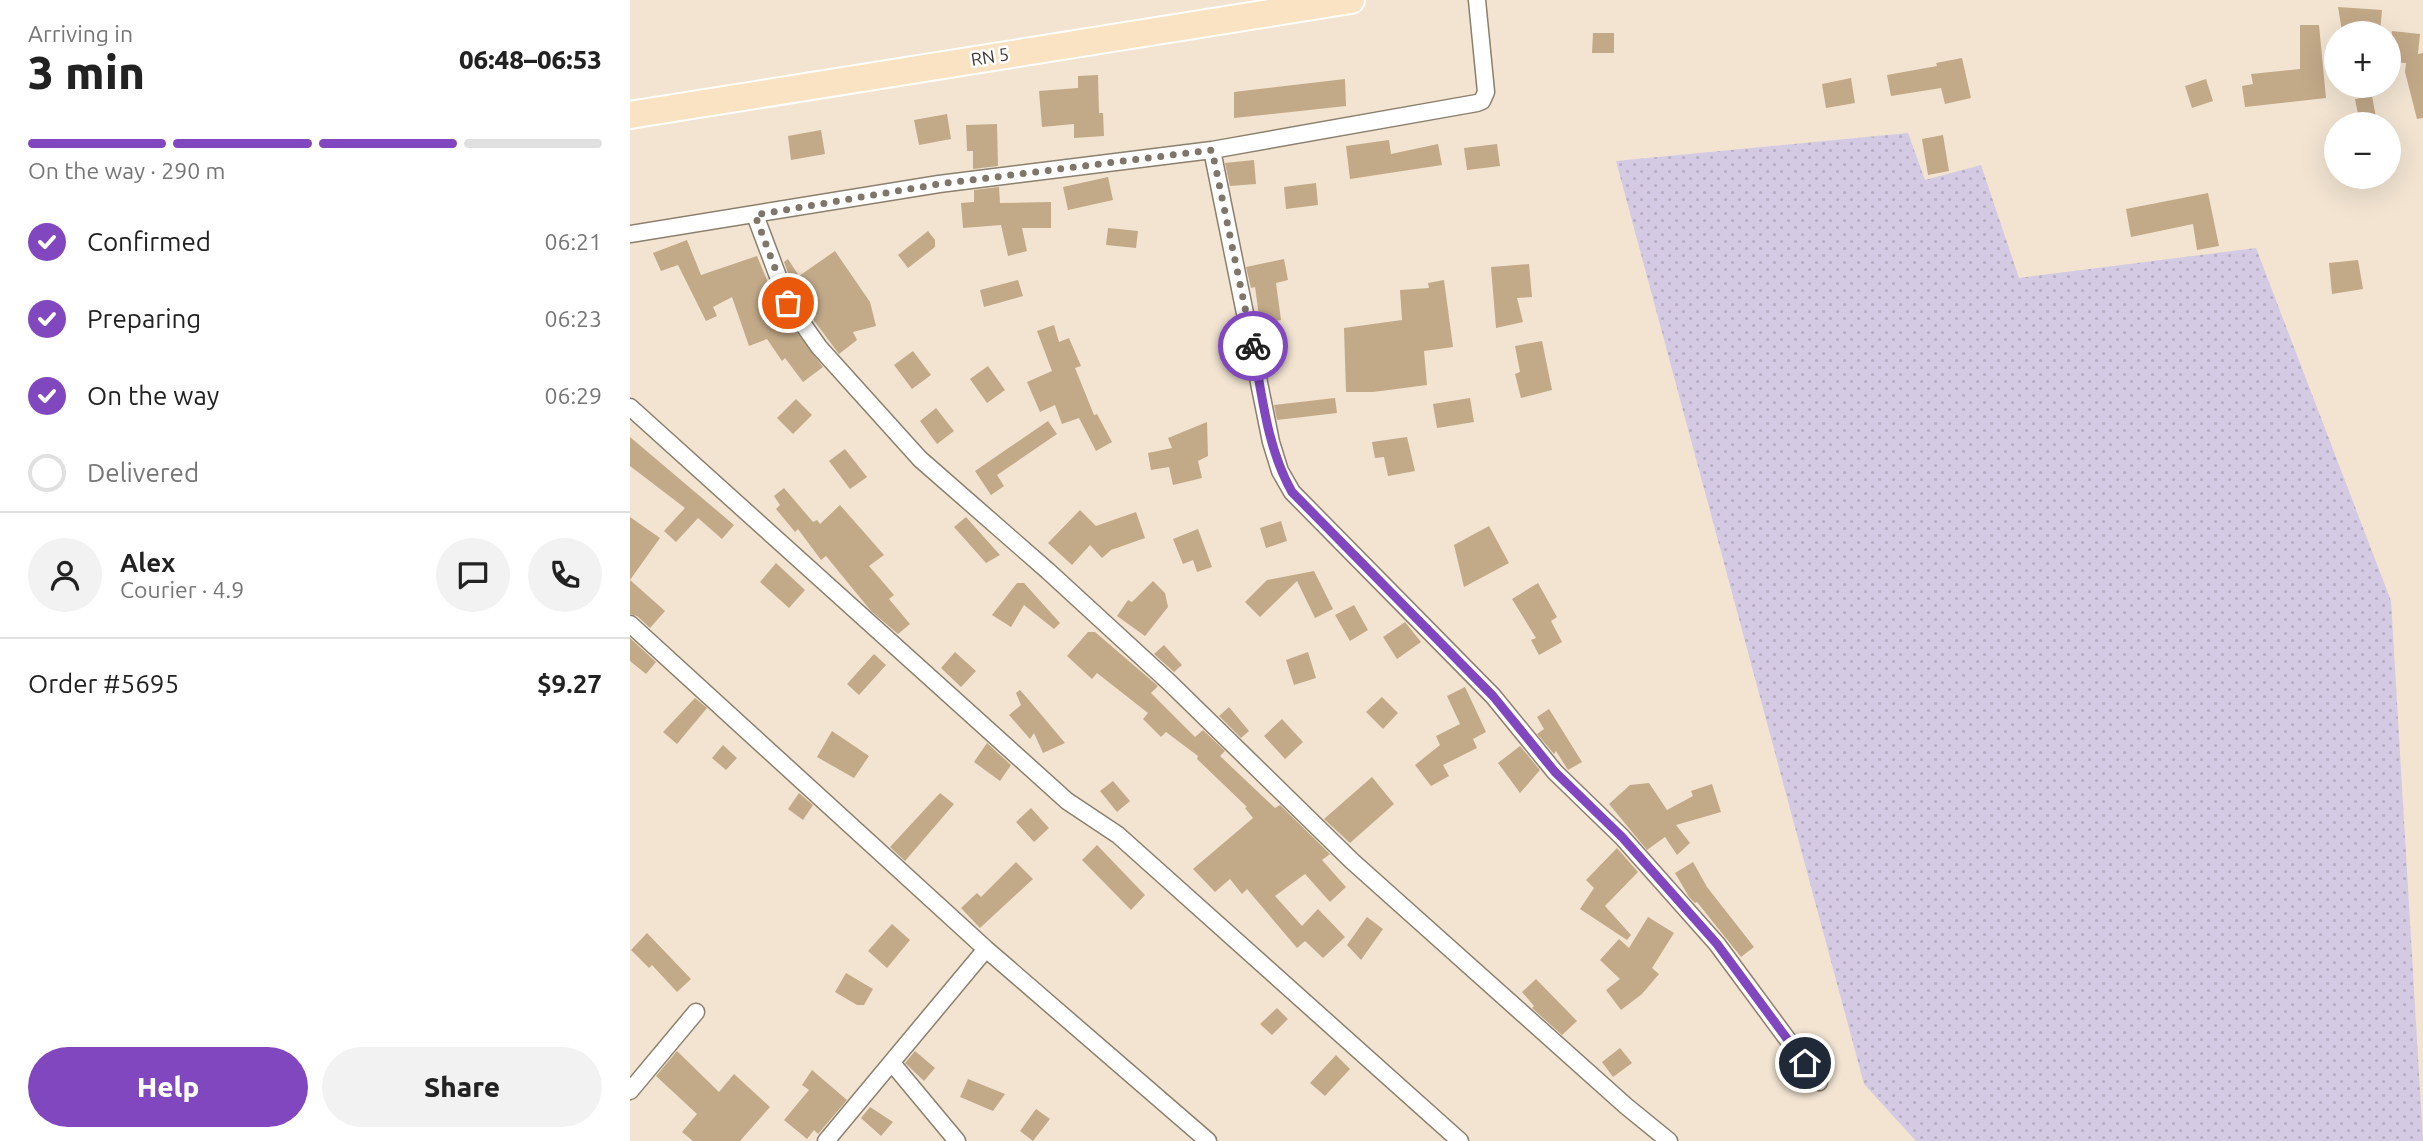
<!DOCTYPE html>
<html lang="en">
<head>
<meta charset="utf-8">
<style>
  body { margin:0; font-family:Ubuntu,sans-serif; background:#f2f2f2; color:#222; height:100vh; display:flex; flex-direction:column; font-size:26px; white-space:nowrap }
  * { box-sizing:border-box; margin:0 }
  p { font-size:23px; color:#767676 }
  .icon { flex:none; width:38px; height:38px; fill:none; stroke:currentColor; stroke-width:2; stroke-linecap:round; stroke-linejoin:round }
  .map { position:relative; flex:1; overflow:hidden }
  .drawer { display:flex; flex-direction:column; background:#fff; width:630px }
  .drawer>* { flex:none }
  .tools { position:absolute; left:1694px; top:21px; display:grid; gap:14px }
  .tools a { display:grid; place-items:center; width:77px; height:77px; border-radius:50%; background:#fff; box-shadow:0 7px 28px #0002; font-size:35px }
  .pin { position:absolute; display:grid; place-items:center; width:60px; height:60px; color:#fff; margin:-30px; border:4px solid #fff; border-radius:50%; box-shadow:0 2px 7px #0007 }
  .courier { position:absolute; display:grid; place-items:center; width:70px; height:70px; margin:-35px; border:5px solid #8147be; border-radius:50%; background:#fff; color:#222; box-shadow:0 2px 9px #0007 }
  .head em { font-style:normal; font-weight:800 }
  .head div { display:flex; flex-direction:column-reverse }
  .head { display:flex; align-items:center; justify-content:space-between; height:119px; padding:0 28px }
  h1 { font-size:46px; font-weight:800; line-height:52px }
  .bar { display:grid; grid-template-columns:repeat(4,1fr); gap:10px 7px; align-content:center; height:84px; padding:0 28px }
  .bar i { height:9px; border-radius:5px; background:#e0e0e0 }
  .bar .on { background:#8147be }
  .bar p { grid-column:span 4 }
  .line { display:flex; align-items:center; gap:18px; padding:0 28px; border-top:2px solid #e0e0e0 }
  .line div { flex:1 }
  .round { display:grid; place-items:center; flex:none; width:74px; height:74px; border-radius:37px; background:#f2f2f2 }
  ol { padding:0 28px; list-style:none }
  li { display:flex; align-items:center; gap:21px; height:77px }
  li p { margin-inline-start:auto }
  li .icon { padding:7px; border-radius:50%; background:#8147be; color:#fff; stroke-width:4 }
  li:last-child { color:#767676 }
  li i { width:38px; height:38px; border:4px solid #e0e0e0; border-radius:50% }
  .primary-button { display:flex; gap:14px; margin-top:auto; padding:14px 28px }
  .primary-button a { flex:1; height:80px; border-radius:42px; background:#8147be; color:#fff; font-size:28px; font-weight:800; line-height:80px; text-align:center }
  .primary-button a+a { background:#f2f2f2; color:#222 }
  main { display:flex; flex:1; min-height:0 }
  .map>svg:first-child { display:block }
  .grass { fill:url(#grass-dots) }
  .building { fill:#c2a988 }
  .lines { fill:none; stroke-linecap:round; stroke-linejoin:round }
  .street-casing { stroke:#8b7f6d; stroke-width:19 }
  .primary-casing { stroke:#fff; stroke-width:30 }
  .street { stroke:#fff; stroke-width:16 }
  .primary { stroke:#fae3c2; stroke-width:26 }
  .done { stroke:#7e766a; stroke-width:7; stroke-dasharray:0 12.6 }
  .route { stroke:#8147be; stroke-width:9 }
  .labels { text-anchor:middle; stroke-width:5; stroke-linejoin:round; paint-order:stroke }
  .street-label { font-size:18px; fill:#3f3a32; stroke:#fff }
</style>
</head>
<body>
<main>
<section class="drawer">
<div class="head"><div><h1>3 min</h1><p>Arriving in</p></div><em>06:48–06:53</em></div>
<div class="bar"><i class="on"></i><i class="on"></i><i class="on"></i><i></i><p>On the way · 290 m</p></div>
<ol>
<li><svg class="icon" aria-label="check" viewBox="0 0 24 24"><path d="M5 12l5 5 9-10"/></svg>Confirmed<p>06:21</p></li>
<li><svg class="icon" aria-label="check" viewBox="0 0 24 24"><path d="M5 12l5 5 9-10"/></svg>Preparing<p>06:23</p></li>
<li><svg class="icon" aria-label="check" viewBox="0 0 24 24"><path d="M5 12l5 5 9-10"/></svg>On the way<p>06:29</p></li>
<li><i></i>Delivered</li>
</ol>
<div class="line" style="height:126px"><a class="round"><svg class="icon" aria-label="person" viewBox="0 0 24 24"><circle cx="12" cy="8" r="4"/><path d="M4 21q1-7 8-7t8 7"/></svg></a><div><b>Alex</b><p>Courier · 4.9</p></div><a class="round"><svg class="icon" aria-label="chat" viewBox="0 0 24 24"><path d="M4 5h16v11H9l-5 4z"/></svg></a><a class="round"><svg class="icon" aria-label="phone" viewBox="0 0 24 24"><path d="M5 4h4l2 5-3 2q2 4 5 5l2-3 5 2v4C11 20 4 13 5 4z"/></svg></a></div>
<div class="line" style="height:91px"><div>Order #5695</div><b>$9.27</b></div>
<div class="primary-button"><a>Help</a><a>Share</a></div>
</section>
<div class="map">
<svg width="1793" height="1141" viewBox="0 0 1793 1141">
  <defs>
    <pattern id="grass-dots" width="8" height="8" patternUnits="userSpaceOnUse" patternTransform="scale(1.75)"><rect width="8" height="8" fill="#d4cae3"/><path d="M2 2h.1M6 6h.1" fill="none" stroke="#b7aec3" stroke-width="1.8" stroke-linecap="round"/></pattern>
  </defs>
  <rect width="100%" height="100%" fill="#f2e4d1"/>
  <!-- grass -->
  <path class="grass" d="M1278 133 1295 180 1351 165 1389 278 1626 248 1761 601 1793 1141H1286L1234 1084 986 161Z"/>
  <!-- building -->
  <path class="building" d="M1708 7 1752 10 1750 33H1737L1736 28 1712 31Z
    M1670 25H1689L1696 98 1615 107 1612 86 1623 84 1621 74 1670 69Z
    M1762 31 1790 34 1788 54 1793 53V118L1787 119 1775 72 1776 63 1760 62Z
    M963 33H984V53H962Z
    M1332 58 1341 98 1315 104 1311 88 1261 96 1257 75 1307 66 1306 63Z
    M468 75 469 113H473L474 136 444 138V124L412 127 409 91 448 88V76Z
    M1221 78 1225 103 1196 108 1192 84Z
    M715 79 716 106 604 118V92Z
    M1576 79 1583 101 1562 108 1555 86Z
    M1742 96 1746 117 1729 119 1725 99Z
    M317 114 321 139 289 145 284 120Z
    M367 124 368 166 343 169V151H337L336 125Z
    M191 130 195 154 161 160 158 136Z
    M1313 135 1319 171 1298 175 1292 139Z
    M759 140 761 154 808 144 812 165 720 179 716 146Z
    M867 144 870 166 837 170 834 148Z
    M624 160 626 184 600 186 595 163Z
    M478 177 483 200 438 210 433 187Z
    M686 183 688 205 656 209 654 187Z
    M369 187 370 203 421 202V228H392L397 251 378 256 371 225 333 228 331 203 344 202V190Z
    M1578 193 1589 246 1567 250 1563 224 1501 237 1496 209Z
    M478 228 508 231 506 248 476 245Z
    M298 231 305 240V247L278 268 268 255Z
    M57 240 71 275 127 256 149 309 193 367 173 382 155 358 152 361 137 339 119 346 102 297 83 307 87 316 76 321 48 265 31 271 23 253Z
    M205 251 240 302 246 326 223 332 227 340 209 354 167 298 154 262 158 259 169 276Z
    M654 259 658 280 646 283 651 320 630 323 625 287 621 288 616 267Z
    M1728 260 1733 289 1702 294 1699 263Z
    M899 264 902 297 887 298 893 322 866 328 861 267Z
    M388 280 393 296 354 307 350 290Z
    M814 280 823 347 794 351 797 385 743 392H716L714 328 772 320 770 290 799 288 798 283Z
    M424 325 429 342 439 338 451 366 445 368 464 415 467 414 482 442 466 451 449 418 432 424 425 405 410 412 397 382 422 371 407 331Z
    M912 341 922 390 891 398 885 374 890 372 885 346Z
    M283 351 301 375 282 389 264 365Z
    M358 366 375 390 357 403 340 379Z
    M705 398 707 413 647 420 644 405Z
    M840 398 844 422 807 428 803 404Z
    M166 399 182 415 163 434 147 418Z
    M306 408 324 431 307 444 290 421Z
    M418 421 427 434 367 475 374 486 361 495 345 471Z
    M577 422 578 456 568 461 572 478 543 485 539 467 521 470 518 453 542 448 538 438Z
    M0 437 104 525 92 539 68 518 46 542 34 531 55 508 0 466Z
    M777 437 785 471 758 476 754 457 745 458 742 442Z
    M215 449 237 477 220 489 199 461Z
    M154 488 183 522 187 520 190 524 210 505 254 555 239 566 264 595 259 599 280 624 268 634 241 611 196 556 191 560 168 529 165 532 146 509 150 505 144 496Z
    M450 510 466 526 506 512 515 538 481 550 472 558 460 545 442 565 418 543Z
    M0 517 30 538 0 580 35 611 20 628 7 616 0 614Z
    M336 517 370 555 356 563 324 527Z
    M651 521 657 541 636 548 630 528Z
    M859 526 879 563 834 587 824 545Z
    M568 529 582 567 567 572 563 560 553 564 543 539Z
    M146 563 175 590 159 608 130 582Z
    M684 571 703 609 685 618 667 581 630 617 615 602 637 580Z
    M523 581 535 593 538 607 515 636 487 616 498 600 502 602Z
    M387 583H394L430 623 424 629 394 605 381 627 362 615Z
    M908 583 927 617 921 621 932 642 909 655 901 640 906 638 882 599Z
    M724 605 738 630 720 641 705 615Z
    M775 622 791 642 767 659 753 637Z
    M458 632H465L528 686 521 693 565 737 573 730 595 751 590 756 645 808 650 805 700 854 692 860 716 887 700 902 675 874 645 896 672 926 688 909 715 937 693 958 675 941 667 948 617 889 612 894 600 879 585 892 563 869 623 818 615 808 617 807 567 759 568 756 536 732 531 737 513 719 518 713 467 673 462 679 437 656Z
    M0 638 26 662 16 674 0 661Z
    M534 645 552 665 544 672 524 654Z
    M325 652 346 671 331 687 311 668Z
    M678 652 686 678 664 685 656 660Z
    M244 654 256 665 229 695 217 684Z
    M835 687 856 732 843 739 847 748 813 765 819 776 801 786 785 765 810 745 806 736 830 724 817 696Z
    M390 690 398 699 435 743 413 753 404 733 400 739 379 715 391 705 386 693Z
    M752 697 768 713 753 729 736 712Z
    M65 698 77 708 47 744 33 732Z
    M599 707 619 731 611 738 589 716Z
    M919 709 952 762 938 770 926 751 924 754 907 734 914 729 907 717Z
    M652 719 673 742 655 759 634 736Z
    M202 731 239 756 224 778 187 757Z
    M357 743 381 765 370 781 344 762Z
    M93 745 107 758 96 770 82 758Z
    M890 746 910 770 890 793 868 763Z
    M742 777 764 804 720 843 694 819Z
    M483 781 500 801 487 812 470 791Z
    M1019 783 1037 810 1063 796 1061 791 1082 784 1091 812 1046 825 1060 843 1047 855 1035 837 1017 850 979 804 1000 785Z
    M169 793 183 805 173 820 158 809Z
    M310 793 324 804 275 861 260 847Z
    M401 808 419 828 404 842 386 822Z
    M467 845 515 895 501 910 452 860Z
    M987 848 1008 872 975 906 1001 935 997 940 950 909 964 888 956 880Z
    M386 862 403 879 350 928 331 908 347 893 351 897Z
    M1063 862 1077 887 1124 947 1111 957 1067 902 1065 903 1059 897 1045 873Z
    M737 917 753 929 731 960 717 945Z
    M1018 917 1044 933 1022 968 1029 974 1012 994 991 1010 976 990 990 979 970 960 989 939 999 948Z
    M262 924 280 940 257 968 238 951Z
    M17 933 61 979 47 992 22 965 19 968 1 950Z
    M216 973 243 989 234 1005H227L205 992Z
    M906 979 947 1021 932 1035 902 1008 904 1006 892 992Z
    M647 1008 658 1019 642 1035 630 1024Z
    M990 1048 1002 1063 983 1077 972 1062Z
    M47 1051 89 1092 104 1074 140 1107 110 1141H63L52 1132 67 1114 26 1076Z
    M285 1051 305 1068 294 1081 275 1063Z
    M706 1055 720 1069 695 1096 680 1083Z
    M182 1070 217 1100 188 1134 184 1130 177 1139 154 1120 179 1090 172 1085Z
    M338 1079 375 1094 363 1111 330 1097Z
    M240 1107 263 1122 251 1136 231 1118Z
    M406 1109 420 1119 403 1141 390 1131Z"/>
  <g class="lines">
    <defs>
      <path id="street" d="M582 150 641 442 650 471 662 492 863 696 925 772 992 837 1087 944 1189 1082
        M125 215 158 303 189 347 290 459 418 571 540 683 722 861 996 1106 1039 1141
        M0 234 309 184 582 150 847 103 852 101 856 92 847 0
        M0 407 437 801 488 835 830 1141
        M0 624 356 949 578 1141
        M262 1063 327 1141
        M0 1091 66 1012
        M196 1141 356 949"/>
      <path id="primary" d="M0 115 721 0"/>
    </defs>
    <!-- street casing -->
    <use href="#street" class="street-casing"/>
    <!-- primary casing -->
    <use href="#primary" class="primary-casing"/>
    <!-- street -->
    <use href="#street" class="street"/>
    <!-- primary -->
    <use href="#primary" class="primary"/>
  </g>
  <g class="lines">
    <!-- done -->
    <path class="done" d="M158 303 125 215 309 184 582 150 623 346"/>
    <!-- route -->
    <path class="route" d="M623 346C632 395 637 448 662 492L863 696 925 772 992 837 1087 944 1175 1063"/>
  </g>
  <g class="labels">
    <!-- street labels -->
    <g class="street-label">
      <text transform="translate(360 57) rotate(-9)" y="6">RN 5</text>
    </g>
  </g>
</svg>
<div class="tools">
<a>+</a>
<a>−</a>
</div>
<div class="pin" style="left:158px;top:303px;background:#ea580c"><svg class="icon" aria-label="bag" viewBox="0 0 24 24"><path d="M5 8h14l-1 12H6zM9 8a3 3 0 0 1 6 0"/></svg></div>
<div class="pin" style="left:1175px;top:1063px;background:#1f2937"><svg class="icon" aria-label="home" viewBox="0 0 24 24"><path d="M3 11l9-7 9 7M6 9v11h12V9"/></svg></div>
<div class="courier" style="left:623px;top:346px"><svg class="icon" aria-label="bike" viewBox="0 0 24 24"><circle cx="6" cy="16" r="4"/><circle cx="18" cy="16" r="4"/><path d="M6 16l4-8h5l3 8M10 8l3 8H6M13 5h3"/></svg></div>
</div>
</main>
</body>
</html>
